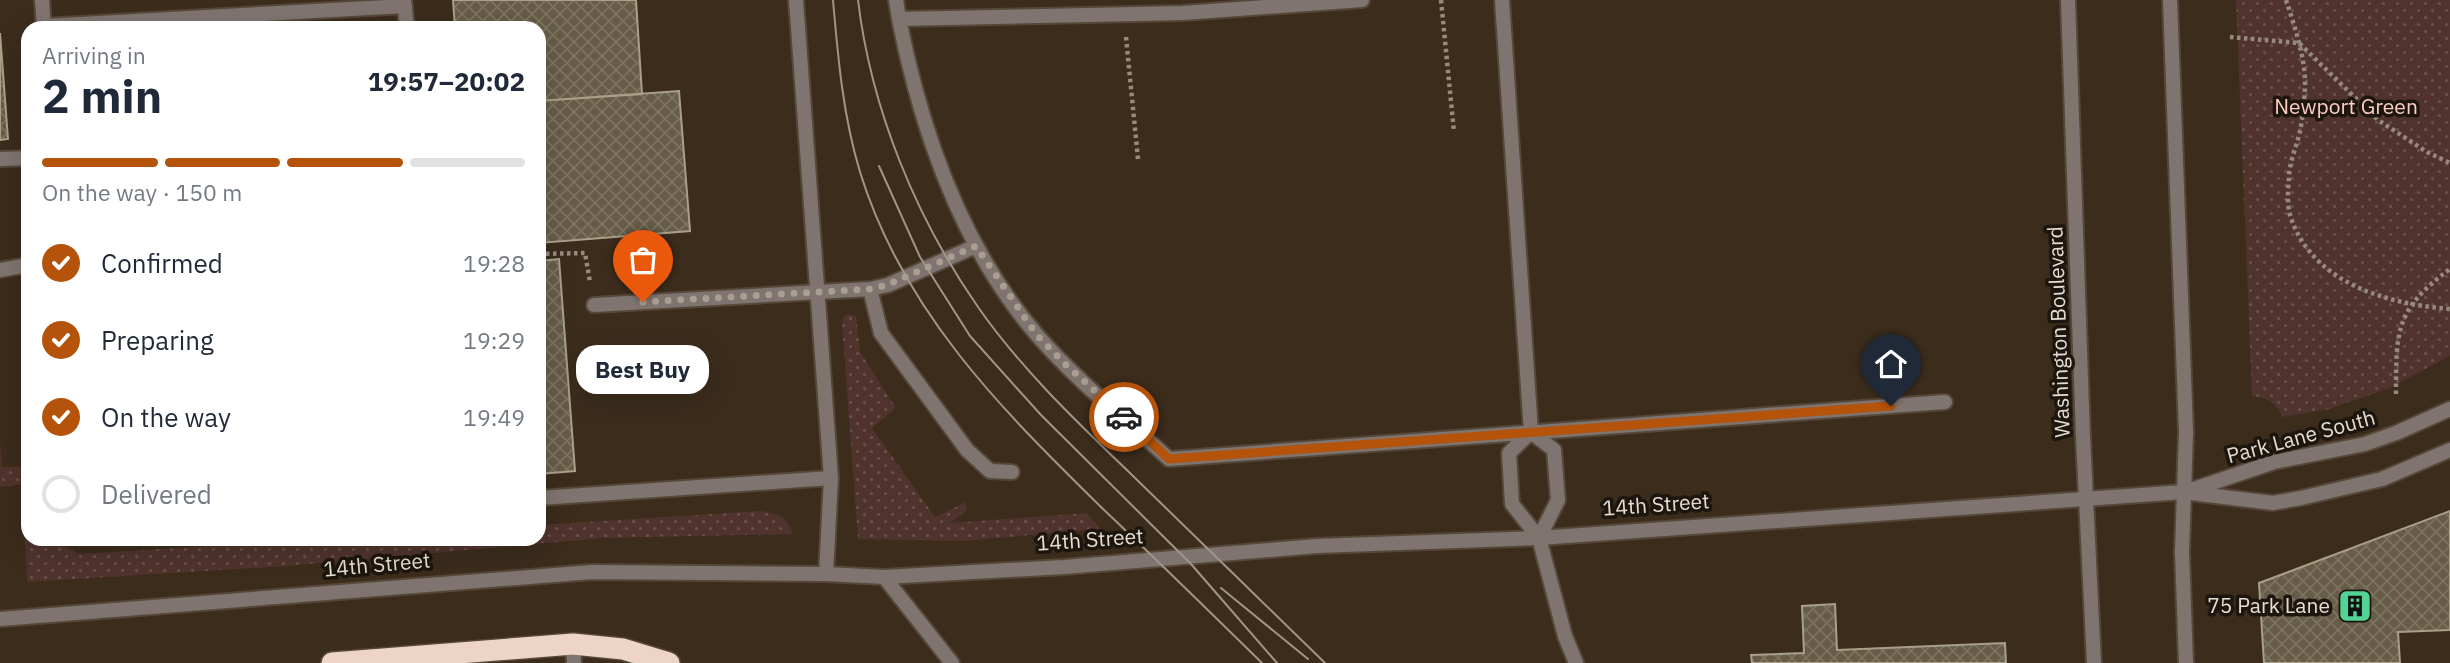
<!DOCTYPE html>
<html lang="en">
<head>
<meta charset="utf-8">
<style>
  body { margin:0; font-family:"IBM Plex Sans",sans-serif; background:#f2f2f3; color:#1f2937; height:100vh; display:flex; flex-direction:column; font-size:26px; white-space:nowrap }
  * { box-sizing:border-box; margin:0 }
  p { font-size:23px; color:#747a83 }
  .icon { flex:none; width:38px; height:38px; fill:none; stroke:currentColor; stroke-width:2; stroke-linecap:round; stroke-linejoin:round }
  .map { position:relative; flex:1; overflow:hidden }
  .side { position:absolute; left:21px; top:21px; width:525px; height:525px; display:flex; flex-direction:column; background:#fff; border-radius:21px; box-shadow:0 7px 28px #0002 }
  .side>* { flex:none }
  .pin { position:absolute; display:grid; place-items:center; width:60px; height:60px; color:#fff; margin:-72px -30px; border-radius:50% 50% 50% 0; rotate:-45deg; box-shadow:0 0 7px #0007 }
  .pin .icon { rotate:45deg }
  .courier { position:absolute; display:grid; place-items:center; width:70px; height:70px; margin:-35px; border:5px solid #b45309; border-radius:50%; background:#fff; color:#222; box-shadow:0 2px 9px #0007 }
  .bubble { position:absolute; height:49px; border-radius:21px; background:#fff; box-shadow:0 7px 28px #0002; font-size:23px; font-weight:800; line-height:49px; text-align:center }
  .summary em { font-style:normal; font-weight:800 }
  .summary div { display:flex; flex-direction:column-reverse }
  .summary { display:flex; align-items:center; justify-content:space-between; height:119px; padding:0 21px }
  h1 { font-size:46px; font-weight:800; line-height:52px }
  .bar { display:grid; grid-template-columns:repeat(4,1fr); gap:10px 7px; align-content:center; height:84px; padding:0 21px }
  .bar i { height:9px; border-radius:5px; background:#e0e1e3 }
  .bar .current { background:#b45309 }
  .bar p { grid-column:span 4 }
  ol { padding:0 21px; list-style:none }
  li { display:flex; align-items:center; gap:21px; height:77px }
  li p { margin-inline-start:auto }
  li .icon { padding:7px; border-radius:50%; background:#b45309; color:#fff; stroke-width:4 }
  li:last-child { color:#747a83 }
  li i { width:38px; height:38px; border:4px solid #e0e1e3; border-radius:50% }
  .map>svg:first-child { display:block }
  .grass { fill:url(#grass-dots) }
  .building { fill:url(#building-cross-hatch); stroke:#aaa088; stroke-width:2 }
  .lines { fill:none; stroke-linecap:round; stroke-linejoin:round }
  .service-casing { stroke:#564839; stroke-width:18 }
  .minor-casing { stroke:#564839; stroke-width:18 }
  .tertiary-casing { stroke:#564839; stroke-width:18 }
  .motorway-casing { stroke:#564839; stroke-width:24 }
  .path { stroke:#978a7d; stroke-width:4.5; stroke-dasharray:3.5 3.5; stroke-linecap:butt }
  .service { stroke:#7f746f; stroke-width:14 }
  .minor { stroke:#7f746f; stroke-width:14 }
  .tertiary { stroke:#7f746f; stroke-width:14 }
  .motorway { stroke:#eed4c6; stroke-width:21 }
  .tram { stroke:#a19588; stroke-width:2 }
  .done { stroke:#aa9e92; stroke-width:7; stroke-dasharray:0 12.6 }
  .route { stroke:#b45309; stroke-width:9 }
  .labels { text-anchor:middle; stroke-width:7; stroke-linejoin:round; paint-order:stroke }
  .park-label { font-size:21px; fill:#fdccc2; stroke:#1d160f }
  .street-label { font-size:21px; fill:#e6dcd1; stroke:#1d160f }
  .poi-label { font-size:21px; fill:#e6dcd1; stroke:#1d160f; text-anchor:end }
</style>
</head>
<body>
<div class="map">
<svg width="2450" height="663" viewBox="0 0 2450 663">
  <defs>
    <pattern id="grass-dots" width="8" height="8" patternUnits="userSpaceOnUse" patternTransform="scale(1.75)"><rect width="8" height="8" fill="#50332d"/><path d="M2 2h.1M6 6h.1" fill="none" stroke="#69504a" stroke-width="1.8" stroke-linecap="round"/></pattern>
    <pattern id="building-cross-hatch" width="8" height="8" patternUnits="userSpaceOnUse" patternTransform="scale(1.75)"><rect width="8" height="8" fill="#665c47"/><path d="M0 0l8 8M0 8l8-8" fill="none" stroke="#7c7360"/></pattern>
  </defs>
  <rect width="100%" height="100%" fill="#3b2c1c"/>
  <!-- grass -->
  <path class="grass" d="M2236 0H2450V356L2387 389 2329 409 2282 417C2276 402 2268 398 2252 396Z
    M848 314 856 316 860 352 896 408 872 428 935 517 966 502 967 510 950 523 1086 513 1101 529 962 541 858 539 842 324 843 317Z
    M0 441 2 467H28V539H51L79 554 325 539H539V525L760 511C779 514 786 516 793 534L602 538 286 566 27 582 23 484 0 487Z"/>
  <!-- building -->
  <path class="building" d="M453 0H636L642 94 539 101V28H455Z
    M0 33 8 139 0 140Z
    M679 91 690 231 539 243V101Z
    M559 259 575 471 539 474V261Z
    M2450 511V630L2398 632 2400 663H2264L2259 583Z
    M1835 604 1837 650 2005 643 2006 663H1752L1751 655 1804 653 1802 606Z"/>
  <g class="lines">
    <defs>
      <path id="service" d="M42 0 44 28
        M404 0 407 28
        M796 0 831 478 826 574
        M896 0 899 19 1183 13 1362 0
        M1502 0 1531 432 1554 450 1558 500 1539 538
        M899 19C921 130 962 248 1037 335 1076 380 1125 419 1169 459L1945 402
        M44 26 405 6
        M0 159 28 158
        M0 270 28 265
        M870 289 881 333 967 450 990 471 1012 472
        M594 305 870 289 888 285 976 246
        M1531 432 1509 453 1512 504 1539 538 1565 636 1576 663
        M539 498 831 478
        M573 644 574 663"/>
      <path id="minor" d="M2188 491 2274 462 2365 444 2396 433 2450 409
        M884 577 952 663
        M0 619 592 572 826 574 884 577 1064 567 1317 546 1539 538 2183 492 2273 503 2301 498 2382 479 2450 450"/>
      <path id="tertiary" d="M2068 0 2083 437 2094 663
        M2170 0 2186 432 2182 552 2186 663"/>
      <path id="motorway" d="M332 663 573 644 623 649 669 663"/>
    </defs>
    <!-- service casing -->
    <use href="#service" class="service-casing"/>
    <!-- minor casing -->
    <use href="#minor" class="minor-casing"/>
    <!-- tertiary casing -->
    <use href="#tertiary" class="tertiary-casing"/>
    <!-- motorway casing -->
    <use href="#motorway" class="motorway-casing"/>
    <!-- path -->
    <path class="path" d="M1441 0 1454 132
      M2286 0C2295 28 2306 59 2305 88 2304 102 2303 117 2300 131 2297 146 2289 162 2289 178 2288 189 2287 204 2290 215 2311 283 2387 304 2450 309
      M1126 37 1138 159
      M2230 37 2299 43 2378 120 2427 152 2450 163
      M539 254 585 253 590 282
      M2396 394C2396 329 2396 309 2450 269"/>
    <!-- service -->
    <use href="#service" class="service"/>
    <!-- minor -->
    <use href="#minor" class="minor"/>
    <!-- tertiary -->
    <use href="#tertiary" class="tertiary"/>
    <!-- motorway -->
    <use href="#motorway" class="motorway"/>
    <!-- tram -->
    <path class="tram" d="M833 0C838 58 843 116 860 172 903 311 1001 409 1102 508 1156 559 1209 611 1262 663
      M858 0C871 109 916 218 978 307 1021 369 1078 423 1132 475 1196 538 1261 600 1325 663
      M879 166 920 257 970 336 1041 415 1191 564 1277 663
      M1221 588 1308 659"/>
  </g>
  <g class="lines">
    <!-- done -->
    <path class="done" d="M643 302 870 289 887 285 976 246 1036 334 1064 363 1124 417"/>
    <!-- route -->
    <path class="route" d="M1124 417 1169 459 1891 406"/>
  </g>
  <!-- icons -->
  <defs>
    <symbol id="building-square" viewBox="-11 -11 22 22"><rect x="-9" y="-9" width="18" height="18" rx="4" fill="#53d396" stroke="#1d160f"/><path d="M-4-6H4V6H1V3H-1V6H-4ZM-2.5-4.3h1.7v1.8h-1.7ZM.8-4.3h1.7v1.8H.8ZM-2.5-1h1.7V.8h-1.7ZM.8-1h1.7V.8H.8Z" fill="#111"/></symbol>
  </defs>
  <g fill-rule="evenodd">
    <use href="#building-square" x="2336" y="587" width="38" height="38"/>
  </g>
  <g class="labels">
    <!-- park labels -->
    <g class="park-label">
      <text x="2346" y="114">Newport Green</text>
    </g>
    <!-- street labels -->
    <g class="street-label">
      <text transform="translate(2059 332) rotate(-92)" y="7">Washington Boulevard</text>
      <text transform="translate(2301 437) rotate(-15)" y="7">Park Lane South</text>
      <text transform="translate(1656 505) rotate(-4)" y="7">14th Street</text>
      <text transform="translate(1090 540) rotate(-4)" y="7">14th Street</text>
      <text transform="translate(377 565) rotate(-5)" y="7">14th Street</text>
    </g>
    <!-- poi labels -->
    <g class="poi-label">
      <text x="2330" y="613">75 Park Lane</text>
    </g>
  </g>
</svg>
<div class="pin" style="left:643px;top:302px;background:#ea580c"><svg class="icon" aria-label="bag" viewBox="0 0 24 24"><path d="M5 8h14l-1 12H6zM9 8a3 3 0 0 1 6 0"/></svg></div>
<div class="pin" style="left:1891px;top:406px;background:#1f2937"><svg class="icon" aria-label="home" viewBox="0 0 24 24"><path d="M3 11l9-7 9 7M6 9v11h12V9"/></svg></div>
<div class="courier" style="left:1124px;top:417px"><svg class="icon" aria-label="car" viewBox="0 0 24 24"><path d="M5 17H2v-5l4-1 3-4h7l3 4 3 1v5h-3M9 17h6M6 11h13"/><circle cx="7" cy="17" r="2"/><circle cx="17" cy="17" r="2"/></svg></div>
<div class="bubble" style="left:576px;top:345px;width:133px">Best Buy</div>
<section class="side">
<div class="summary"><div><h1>2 min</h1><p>Arriving in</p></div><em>19:57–20:02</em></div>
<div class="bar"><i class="current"></i><i class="current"></i><i class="current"></i><i></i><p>On the way · 150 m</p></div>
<ol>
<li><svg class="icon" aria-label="check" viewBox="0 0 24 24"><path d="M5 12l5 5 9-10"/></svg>Confirmed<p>19:28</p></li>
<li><svg class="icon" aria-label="check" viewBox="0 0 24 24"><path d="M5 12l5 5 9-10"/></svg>Preparing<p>19:29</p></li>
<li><svg class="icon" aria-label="check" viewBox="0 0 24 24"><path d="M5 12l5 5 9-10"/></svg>On the way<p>19:49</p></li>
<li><i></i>Delivered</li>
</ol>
</section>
</div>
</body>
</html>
